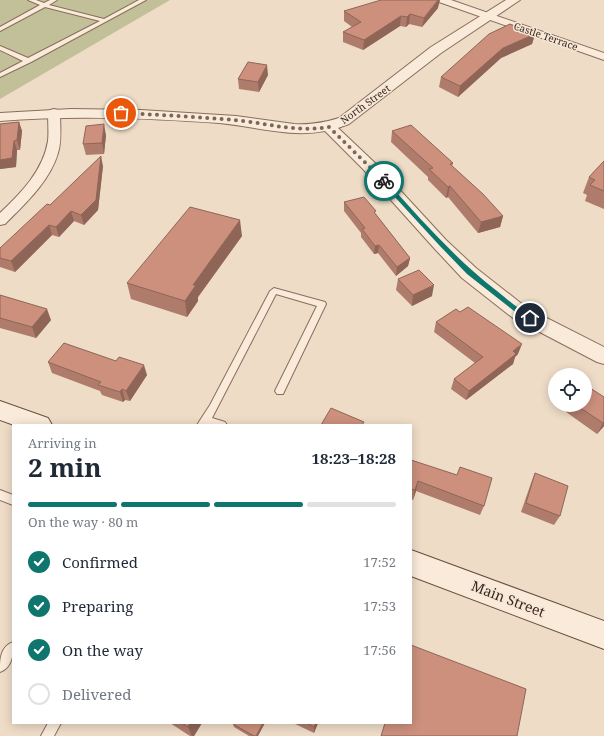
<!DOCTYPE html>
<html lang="en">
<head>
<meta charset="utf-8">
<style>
  body { margin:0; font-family:"Noto Serif",serif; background:#f6f6f7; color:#1f2937; height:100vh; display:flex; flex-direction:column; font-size:15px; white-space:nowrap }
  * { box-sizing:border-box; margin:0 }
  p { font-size:13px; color:#747a83 }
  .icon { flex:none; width:22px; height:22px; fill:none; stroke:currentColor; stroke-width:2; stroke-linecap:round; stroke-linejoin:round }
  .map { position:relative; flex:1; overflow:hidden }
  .panel { position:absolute; left:12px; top:424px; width:400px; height:300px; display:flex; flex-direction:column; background:#fff; border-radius:0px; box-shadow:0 2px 10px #0003 }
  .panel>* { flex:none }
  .controls { position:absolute; left:548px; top:368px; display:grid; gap:8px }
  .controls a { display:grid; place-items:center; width:44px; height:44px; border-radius:50%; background:#fff; box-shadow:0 2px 10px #0003; font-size:20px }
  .pin { position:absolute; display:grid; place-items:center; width:34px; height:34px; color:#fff; margin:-17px; border:2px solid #fff; border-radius:50%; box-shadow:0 1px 4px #0007 }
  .courier { position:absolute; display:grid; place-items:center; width:40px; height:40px; margin:-20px; border:3px solid #0f766e; border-radius:50%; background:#fff; color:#222; box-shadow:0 1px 5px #0007 }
  .headline em { font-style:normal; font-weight:700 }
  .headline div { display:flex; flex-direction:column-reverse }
  .headline { display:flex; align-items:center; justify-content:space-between; height:68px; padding:0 16px }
  h1 { font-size:26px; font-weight:700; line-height:30px }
  .bar { display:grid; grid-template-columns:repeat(4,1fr); gap:6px 4px; align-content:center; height:48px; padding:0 16px }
  .bar i { height:5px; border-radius:3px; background:#e0e1e3 }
  .bar .selected { background:#0f766e }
  .bar p { grid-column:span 4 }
  ol { padding:0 16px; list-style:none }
  li { display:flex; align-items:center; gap:12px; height:44px }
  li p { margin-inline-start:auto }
  li .icon { padding:4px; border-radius:50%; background:#0f766e; color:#fff; stroke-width:4 }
  li:last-child { color:#747a83 }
  li i { width:22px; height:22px; border:2px solid #e0e1e3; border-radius:50% }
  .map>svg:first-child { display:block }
  .cemetery { fill:#c2c099 }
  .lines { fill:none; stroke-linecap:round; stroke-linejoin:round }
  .service-casing { stroke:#8a6d5c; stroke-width:2 }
  .minor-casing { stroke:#8a6d5c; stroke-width:2 }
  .tertiary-casing { stroke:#8a6d5c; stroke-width:2 }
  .secondary-casing { stroke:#6c4e3f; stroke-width:2 }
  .service { fill:#f9eada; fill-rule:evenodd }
  .minor { fill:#f9eada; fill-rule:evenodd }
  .tertiary { fill:#f9eada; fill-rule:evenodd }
  .secondary { fill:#f9eada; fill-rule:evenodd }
  .wall { fill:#af7c6c }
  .shaded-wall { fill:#8f6558 }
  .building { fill:#cc907d; stroke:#8f6558 }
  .route { fill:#0f766e }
  .done { stroke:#79675a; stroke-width:4; stroke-dasharray:0 7.2 }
  .labels { text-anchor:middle; stroke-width:3; stroke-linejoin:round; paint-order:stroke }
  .far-street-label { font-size:10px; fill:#3a2820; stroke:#f6e7d6 }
  .near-street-label { font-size:14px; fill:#3a2820; stroke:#f6e7d6 }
</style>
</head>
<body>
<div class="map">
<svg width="604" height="736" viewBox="0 0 604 736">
  <rect width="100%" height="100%" fill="#eedcc7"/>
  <!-- cemetery -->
  <path class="cemetery" d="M0 0H170L0 99Z"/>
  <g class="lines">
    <defs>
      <path id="service" d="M28 0H36L44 3 50 0H57L49 5 104 19 139 0H146L31 62 0 77V73L23 61 0 50V46L28 58 100 21 45 7 0 31V27L40 5Z
        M274 288 325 302 326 304 283 394H277L275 391 317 306 276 294 212 418 225 422 227 425H197L210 405 270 291Z
        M0 490 13 495V505L0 500Z
        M13 642C13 654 13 667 0 672 0 660 0 647 13 642Z
        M48 723H61L54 736H41Z"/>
      <path id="minor" d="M437 0H451L604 53V60L439 2Z
        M54 109 58 110 60 113C60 126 62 140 58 153 50 181 25 204 5 224L0 225V213C21 193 43 171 48 141 49 132 48 122 48 113L50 110Z"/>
      <path id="tertiary" d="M506 0H520L441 53 349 124 338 128 375 163 446 240 476 268 527 308 604 347V364L597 362 513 318 462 278 434 248 363 169 325 131C290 138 254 126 219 123 146 118 73 115 0 121V113L71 109 141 110 236 116 294 124C310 125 323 123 339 118L431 47Z"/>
      <path id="secondary" d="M0 401 48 418 52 425H14L0 420Z
        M411 550 604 621V649L411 576Z"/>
    </defs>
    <!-- service casing -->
    <use href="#service" class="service-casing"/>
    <!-- minor casing -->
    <use href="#minor" class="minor-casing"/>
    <!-- tertiary casing -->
    <use href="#tertiary" class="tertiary-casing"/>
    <!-- secondary casing -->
    <use href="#secondary" class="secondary-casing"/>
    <!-- service -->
    <use href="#service" class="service"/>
    <!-- minor -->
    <use href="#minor" class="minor"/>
    <!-- tertiary -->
    <use href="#tertiary" class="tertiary"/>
    <!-- secondary -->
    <use href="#secondary" class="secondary"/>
  </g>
  <!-- wall -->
  <path class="wall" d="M438 8 422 27 409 24 406 27 400 26 363 50 343 42V32L352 27 344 21V11Z
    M535 34 532 44 501 58 458 97 439 87 441 77Z
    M268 75 259 92 239 89 238 79Z
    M19 122 22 131 20 150H17L16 167 0 169V124Z
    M392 131 453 163 452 166 503 216 500 227 478 233 448 197 446 198 428 180V177L391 142Z
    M106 135 104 154 86 155 83 144Z
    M604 161V209L585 201 587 195 583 193 589 177Z
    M103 166 98 210 84 225 74 221 59 237 52 235 15 272 0 267V248L50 205Z
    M344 202 376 215 410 258 408 266 396 276 378 253 374 254 361 237V233L344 211Z
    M242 236 198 297V301L187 317 131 299 127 283Z
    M398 279 432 296 412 306 396 290Z
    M0 295 51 320 36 338 0 328Z
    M460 312 518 354 515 357 513 364 466 400 451 389 454 379 475 363 434 332 436 322Z
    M48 362 147 375 130 401 125 400 123 402 102 395 100 391 52 373Z
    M604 397V426L597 434 566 412 570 405H585Z
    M411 460 484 506 480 515 416 491 413 500 411 499Z
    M535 473 560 516 554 525 521 512 531 483Z
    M170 723H202L194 736H190Z
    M293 723H318L314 733Z
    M233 724 258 736H249L234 727Z"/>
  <!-- shaded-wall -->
  <path class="shaded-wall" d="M438 0H440L438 8 422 27 424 18Z
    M410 14 409 24 406 27 407 17Z
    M401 16 400 26 363 50 364 40Z
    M535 34 532 44 501 58 458 97 460 86 503 48Z
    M267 65 268 75 259 92 258 82Z
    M19 122 22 131 20 150 17 140Z
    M104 124 106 135 104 154 102 143Z
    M14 141 17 150 16 167 0 169V160Z
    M101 156 103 166 98 210 84 225 81 215Z
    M450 186 448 197 446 198 448 187Z
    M71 211 74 221 59 237 56 227Z
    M503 216 500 227 478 233 481 222Z
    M240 220 242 236 198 297V301L187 317 185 301 193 285Z
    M49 225 52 235 15 272 11 261Z
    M379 245 378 253 374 254 375 246Z
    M410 258 408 266 396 276 397 267Z
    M434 285 432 296 412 306 413 295Z
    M47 309 51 320 36 338 32 327Z
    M522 344 518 354 515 357 513 364 466 400 469 391 513 351Z
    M144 365 147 375 130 401 126 391Z
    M122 389 125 400 123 402 120 392Z
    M604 422V426L597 434 603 423Z
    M418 481 416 491 413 500 415 490Z
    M190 723H202L194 736H192L188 727Z
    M263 723H265L258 736H256Z
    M316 723H318L314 733V727Z"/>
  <!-- building -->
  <path class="building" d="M381 0H438L424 18 410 14 407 17 401 16 364 40 343 32 361 22 344 11Z
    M510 24 535 34 503 48 460 86 441 77 489 34Z
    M248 62 267 65 258 82 238 79Z
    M19 122 17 140 14 141 12 158 0 160V124Z
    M104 124 102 143 83 144 86 126Z
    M411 125 453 163 450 164 483 194 503 216 481 222 450 186 448 187 429 169 433 168 392 131Z
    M101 156 96 200 81 215 71 211 56 227 49 225 11 261 0 258V248L47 204 50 205Z
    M604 161V191L590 185 595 180 589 177Z
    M364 197 376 211 374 212 410 258 397 267 379 245 375 246 362 229 365 228 344 202Z
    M190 207 240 220 193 285H196L185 301 127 283Z
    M419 270 434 285 413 295 398 279Z
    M0 295 47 309 32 327 0 318Z
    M468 307 522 344 513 351 516 354 469 391 454 379 483 357 436 322 456 309 460 312Z
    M64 343 116 361 119 357 144 365 126 391 122 389 120 392 98 385 101 382 48 362Z
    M587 386 604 397V422L603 423 576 405H585V388Z
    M331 408 364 422 362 425H321Z
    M411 460 457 475 460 467 492 478 484 506 418 481 415 490 411 489Z
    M535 473 568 486 560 516 526 503Z
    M411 645 526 689 517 736H381L385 723H411Z
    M182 723H190L188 727Z
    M233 723H263L256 736H254L233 724Z
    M307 723H316L314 727Z"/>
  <!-- route -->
  <path class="route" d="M382 180H385C421 219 455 259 497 291 508 300 519 310 532 316V319H528L518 314 467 274 439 245 382 183Z"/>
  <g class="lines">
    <!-- done -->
    <path class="done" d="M121 113C162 115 203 117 244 121 273 125 299 132 329 127L384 181"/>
  </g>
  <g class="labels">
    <!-- far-street labels -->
    <g class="far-street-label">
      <text transform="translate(546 36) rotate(19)" y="4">Castle Terrace</text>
      <text transform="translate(365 104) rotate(-36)" y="4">North Street</text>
    </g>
    <!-- near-street labels -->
    <g class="near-street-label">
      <text transform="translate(508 599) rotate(21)" y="5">Main Street</text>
    </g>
  </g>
</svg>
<div class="controls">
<a><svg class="icon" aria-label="locate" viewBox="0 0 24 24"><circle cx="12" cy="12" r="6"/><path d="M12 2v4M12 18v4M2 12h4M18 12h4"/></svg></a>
</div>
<div class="pin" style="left:121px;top:113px;background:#ea580c"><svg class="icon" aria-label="bag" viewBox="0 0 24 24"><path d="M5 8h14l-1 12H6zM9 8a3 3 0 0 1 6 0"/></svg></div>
<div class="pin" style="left:530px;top:318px;background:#1f2937"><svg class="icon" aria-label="home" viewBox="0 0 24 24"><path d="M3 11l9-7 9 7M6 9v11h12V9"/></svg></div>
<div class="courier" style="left:384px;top:181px"><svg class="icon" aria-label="bike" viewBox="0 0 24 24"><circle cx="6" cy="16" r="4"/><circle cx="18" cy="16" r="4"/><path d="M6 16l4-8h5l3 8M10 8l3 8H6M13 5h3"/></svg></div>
<section class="panel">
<div class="headline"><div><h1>2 min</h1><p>Arriving in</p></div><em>18:23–18:28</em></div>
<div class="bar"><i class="selected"></i><i class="selected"></i><i class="selected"></i><i></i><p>On the way · 80 m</p></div>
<ol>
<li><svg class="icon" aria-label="check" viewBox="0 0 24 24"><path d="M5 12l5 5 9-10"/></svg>Confirmed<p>17:52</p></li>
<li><svg class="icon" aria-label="check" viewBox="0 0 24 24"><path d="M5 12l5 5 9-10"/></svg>Preparing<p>17:53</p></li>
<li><svg class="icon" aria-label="check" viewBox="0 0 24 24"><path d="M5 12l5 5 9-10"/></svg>On the way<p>17:56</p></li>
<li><i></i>Delivered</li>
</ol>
</section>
</div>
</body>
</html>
